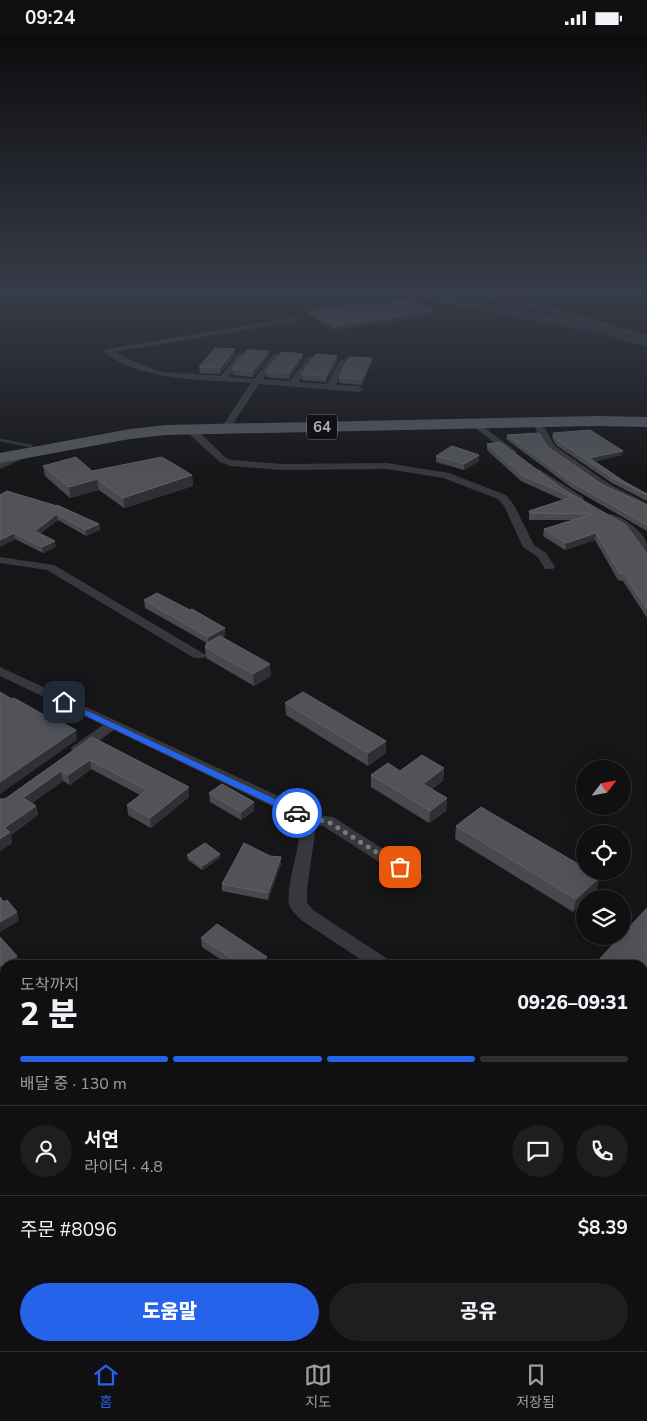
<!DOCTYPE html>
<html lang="ko">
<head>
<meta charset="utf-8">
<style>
  body { margin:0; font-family:"Nunito Sans","Noto Sans KR",sans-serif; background:#1e1e20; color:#f1f3f6; height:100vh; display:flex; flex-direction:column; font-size:19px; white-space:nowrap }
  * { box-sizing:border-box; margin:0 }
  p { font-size:16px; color:#9c9d9f }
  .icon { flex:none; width:28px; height:28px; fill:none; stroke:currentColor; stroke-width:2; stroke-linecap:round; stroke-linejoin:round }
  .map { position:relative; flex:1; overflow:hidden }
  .side { position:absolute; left:0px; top:925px; width:648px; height:391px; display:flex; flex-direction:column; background:#101012; border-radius:15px 15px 0 0; box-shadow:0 5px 20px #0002,0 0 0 1px #303032 }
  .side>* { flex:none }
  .needle { width:32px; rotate:58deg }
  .fabs { position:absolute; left:576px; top:725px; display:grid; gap:10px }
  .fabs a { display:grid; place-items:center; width:55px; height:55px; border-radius:50%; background:#101012; box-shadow:0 5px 20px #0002,0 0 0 1px #303032; font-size:25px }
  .pin { position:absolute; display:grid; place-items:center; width:42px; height:42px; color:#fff; margin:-21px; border-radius:10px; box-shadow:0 2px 8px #0006 }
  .courier { position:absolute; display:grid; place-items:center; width:50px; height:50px; margin:-25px; border:4px solid #2563eb; border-radius:50%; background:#fff; color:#222; box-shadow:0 1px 6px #0007 }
  .overview em { font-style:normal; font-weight:800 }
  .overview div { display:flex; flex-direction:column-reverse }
  .overview { display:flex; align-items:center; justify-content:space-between; height:85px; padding:0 20px }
  h1 { font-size:32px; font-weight:800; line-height:38px }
  .bar { display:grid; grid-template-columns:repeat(4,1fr); gap:8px 5px; align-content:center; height:60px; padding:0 20px }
  .bar i { height:6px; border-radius:4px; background:#303032 }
  .bar .current { background:#2563eb }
  .bar p { grid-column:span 4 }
  .line { display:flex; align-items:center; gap:12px; padding:0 20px; border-top:1px solid #303032 }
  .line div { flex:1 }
  .round { display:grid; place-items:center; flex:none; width:52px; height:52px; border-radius:26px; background:#1e1e20 }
  .button { display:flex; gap:10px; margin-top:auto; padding:10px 20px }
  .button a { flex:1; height:58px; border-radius:30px; background:#2563eb; color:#fff; font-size:20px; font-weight:800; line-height:58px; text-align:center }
  .button a+a { background:#1e1e20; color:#f1f3f6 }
  .status { display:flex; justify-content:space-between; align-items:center; height:35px; padding:0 25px; background:#101012; direction:ltr }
  .status svg { height:14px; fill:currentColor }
  .dock { display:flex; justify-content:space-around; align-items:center; height:70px; border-top:1px solid #303032; background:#101012; font-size:14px; color:#9c9d9f }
  .dock a { display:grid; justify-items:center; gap:2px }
  .dock .current { color:#2563eb }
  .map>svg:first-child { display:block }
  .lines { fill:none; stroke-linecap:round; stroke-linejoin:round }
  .stream { stroke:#2c353c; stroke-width:3 }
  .river { fill:#2c353c; fill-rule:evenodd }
  .minor { fill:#37383d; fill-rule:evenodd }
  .primary { fill:#53555c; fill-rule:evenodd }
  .wall { fill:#47494d }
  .shaded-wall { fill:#2f3033 }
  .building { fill:#525359; stroke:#5f6168 }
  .route { fill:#2563eb }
  .done { stroke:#757880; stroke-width:5; stroke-dasharray:0 9 }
  .labels { text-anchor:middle; stroke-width:4.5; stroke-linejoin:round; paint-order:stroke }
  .shield { fill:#111113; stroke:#7b7e86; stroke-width:1 }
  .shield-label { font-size:15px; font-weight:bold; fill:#a8adb8 }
</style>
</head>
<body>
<div class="status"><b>09:24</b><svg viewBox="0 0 49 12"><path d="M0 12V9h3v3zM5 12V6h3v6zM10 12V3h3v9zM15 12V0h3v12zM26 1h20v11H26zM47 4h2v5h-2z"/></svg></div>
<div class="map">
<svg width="647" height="1316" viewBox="0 0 647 1316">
  <rect width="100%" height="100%" fill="#161618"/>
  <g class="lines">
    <!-- stream -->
    <path class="stream" d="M0 405 31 411"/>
    <!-- river -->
    <path class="river" d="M408 259H439L603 290 647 302V312L601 299 415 263Z"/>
    <!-- minor -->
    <path class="minor" d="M460 259C519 259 589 283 647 300V304L551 277Z
      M295 282 299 284 298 286 115 317 128 324 162 337 221 341 239 318H242L246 320 229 342 254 344 274 319H277L281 321 263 344 290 346 308 322H311L315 324 298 347 327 349 339 327 343 325 347 327 336 350 359 351 363 354 359 357 259 349 229 395 226 396 221 393 251 348C210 345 135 346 103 316L107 314Z
      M537 385 542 388 555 411 611 450 647 468V475L603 454 548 415 532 388Z
      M477 387 516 416V420H510L474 392 472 390Z
      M191 391 194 392 226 423 232 425 281 429 387 428 449 438 506 460 514 470 534 510 546 518 555 532 553 534H545L538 522 523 512 504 471 498 464 443 443 387 434 281 435 231 431 220 427 190 400 186 394Z
      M28 415 33 418 31 420 0 434V427Z
      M539 434 583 462 584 464 583 466H575L535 439V435Z
      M611 479C623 482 642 495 647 508 647 511 647 517 647 520L643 519 628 498 607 484 606 482 607 480Z
      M0 522 54 530 206 620 204 623H194L47 535 0 528Z
      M0 632 300 771 308 779 333 782 421 838 423 842 421 846 415 848 409 846 323 791 313 790 315 798 307 855V868L313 875 389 925 392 930H369L301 885C297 880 290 875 289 869 285 847 305 806 297 787 295 784 291 781 288 779L114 695 83 717H73L71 714 73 711 103 690 0 641Z
      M642 1104 647 1106V1127L642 1125Z
      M544 1311H568L567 1316H543Z"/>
    <!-- primary -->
    <path class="primary" d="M597 381 647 382V392L597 391 166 400 130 404 0 428V418L130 394 166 390Z"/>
  </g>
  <!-- wall -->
  <path class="wall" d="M368 270 433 280 336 295 309 280V276Z
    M269 316V322L253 342 233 340 232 334Z
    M303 319V324L289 344 267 342 266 336Z
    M235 320 220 339 200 338 199 332Z
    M337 327 326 347 302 345 301 339Z
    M371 329 362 350 339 348V342Z
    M553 398 622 420 595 426 625 447 647 459V466L612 448 556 410 552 402Z
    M507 400 548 412 603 450 647 470V496L572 453 506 404Z
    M500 407 647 519V583L623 546 618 545 595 505 565 515 543 501 544 494 572 485H529V476L563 465 521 446 487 415V409Z
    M479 420V426L464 435 436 427V421Z
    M43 431 92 436 192 440 193 451 124 473 99 455 70 463 45 441Z
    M0 460 99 489 100 495 86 501 58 485 40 499 56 512 43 518 15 504 0 512Z
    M144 565 225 601 223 602 271 641 254 651 206 623 205 612 207 608 145 573Z
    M285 668 386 706V718L368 731 286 680Z
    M92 702 189 762 151 793 128 780 127 770 140 760 91 734 70 750 63 746 32 768 36 771 38 780 11 800 12 808 0 816V764H5Z
    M444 733 443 746 432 754 447 763 446 776 429 788 371 752V740L400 736Z
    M209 758 254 767V776L241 785 210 767Z
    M456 791 597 855 588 864H585L573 877 455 804Z
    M187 820 220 823 202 835 188 825Z
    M270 821 281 822V829L268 865 222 856V849Z
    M201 903 267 930H229L202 912Z
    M642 1167 647 1171V1212L642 1208Z"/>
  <!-- shaded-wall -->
  <path class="shaded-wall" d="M433 276V280L336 295V291Z
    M235 314V320L220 339V333Z
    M269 316V322L253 342V336Z
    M303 319V324L289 344V338Z
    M337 321V327L326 347V341Z
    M372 323 371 329 362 350V344Z
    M623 416 622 420 589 428V423Z
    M479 420V426L464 435V429Z
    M192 440 193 451 124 473 123 463Z
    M97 444 99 455 70 463 69 452Z
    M57 479 58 485 36 502 35 496Z
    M99 489 100 495 86 501 85 495Z
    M14 498 15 504 0 512V505Z
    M596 498 595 505 565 515 566 508Z
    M55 506 56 512 43 518 42 512Z
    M225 593V601L209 610 208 602Z
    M270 629 271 641 254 651 253 639Z
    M76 695 77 705 0 759V747Z
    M386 706V718L368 731V718Z
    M90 725 91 734 70 750 68 740Z
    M444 733 443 746 422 761 423 749Z
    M61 736 63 746 25 773 23 763Z
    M189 752V762L151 793 150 783Z
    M447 763 446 776 429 788 430 776Z
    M254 767V776L241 785V777Z
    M36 771 38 780 11 800 12 808 0 816V804L4 793Z
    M220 819V823L202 835V831Z
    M281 822V829L268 865V858Z
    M600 842 597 855 588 864H585V866L573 877 576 864Z
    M17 877 19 886 0 897V887Z
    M17 921 19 930H5V939L0 942V931Z
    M267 922V930H258Z
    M647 936V945L642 950V941Z"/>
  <!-- building -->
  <path class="building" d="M414 264 433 276 336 291 309 276 361 267 368 270Z
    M215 313 235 314 220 333 199 332Z
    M247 315 269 316 253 336 232 334Z
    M282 317 303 319 289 338 266 336Z
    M316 319 337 321 326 341 301 339Z
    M349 322 372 323 362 344 339 342Z
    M590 395 623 416 589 423 625 447 647 459V460L613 443 557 405 553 398Z
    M539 398 548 412 603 450 647 470V490L573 448 507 400Z
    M500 407 563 454 626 490 647 519V574L624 539 620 538 596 498 566 508 544 494 593 479 530 478 529 476 572 462 522 440 487 409Z
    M452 411 479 420 464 429 436 421Z
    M76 422 92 436 162 422 192 440 123 463 97 444 69 452 43 431Z
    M7 456 57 471V470L99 489 85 495 57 479 35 496 55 506 42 512 14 498 0 505V460Z
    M157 558 190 575 192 574 225 593 208 602 144 565Z
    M220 601 270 629 253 639 205 612 207 608Z
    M0 657 12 664 14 663 46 681 47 679 76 695 0 747Z
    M303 657 386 706 368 718 285 668Z
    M92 702 189 752 150 783 127 770 147 755 90 725 68 740 61 736 23 763 36 771 4 793 10 797 0 804V764H5Z
    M422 720 444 733 423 749 447 763 430 776 371 740 388 728 400 736Z
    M222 749 254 767 241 777 209 758Z
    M481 772 585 833V836H590L600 842 576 864 456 791Z
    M205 808 220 819 202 831 187 820Z
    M244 808 270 821 281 822 268 858 222 849Z
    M0 862 4 867 7 865 17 877 0 887Z
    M647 873V936L642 941V930H594L621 901H622V900Z
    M217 889 267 922 258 930H242L201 903Z
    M0 902 17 921 0 931Z
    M642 1167 647 1171V1201L642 1197Z
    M647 1300V1316H631L636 1311H642V1305Z
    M503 1311H532L531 1316H502Z"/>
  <!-- sky -->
  <linearGradient id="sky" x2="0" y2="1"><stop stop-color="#0c0c0d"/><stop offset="0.58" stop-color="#363c48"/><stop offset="1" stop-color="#363c48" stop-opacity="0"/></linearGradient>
  <rect width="647" height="443" fill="url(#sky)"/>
  <!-- route -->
  <path class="route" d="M64 665 300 776 302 778 300 780H294L61 669V666Z"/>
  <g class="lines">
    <!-- done -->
    <path class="done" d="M297 778 304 784 327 786 400 832"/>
  </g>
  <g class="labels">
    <!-- shield labels -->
    <rect class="shield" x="307" y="379.5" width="30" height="25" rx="4"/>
    <g class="shield-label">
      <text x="322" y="397">64</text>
    </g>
  </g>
</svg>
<div class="fabs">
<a><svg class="needle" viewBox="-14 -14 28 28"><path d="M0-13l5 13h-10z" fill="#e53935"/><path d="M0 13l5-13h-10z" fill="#9c9d9f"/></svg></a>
<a><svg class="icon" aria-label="locate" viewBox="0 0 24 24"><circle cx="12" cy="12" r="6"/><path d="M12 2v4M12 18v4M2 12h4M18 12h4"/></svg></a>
<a><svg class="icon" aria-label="layers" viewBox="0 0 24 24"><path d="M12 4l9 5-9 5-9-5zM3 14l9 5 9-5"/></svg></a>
</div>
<div class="pin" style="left:400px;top:832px;background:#ea580c"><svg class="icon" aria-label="bag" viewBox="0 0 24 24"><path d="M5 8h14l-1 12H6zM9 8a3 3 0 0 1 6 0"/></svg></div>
<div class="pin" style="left:64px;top:667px;background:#1f2937"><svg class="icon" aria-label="home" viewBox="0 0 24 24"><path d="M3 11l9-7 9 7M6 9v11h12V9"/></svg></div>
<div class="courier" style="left:297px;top:778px"><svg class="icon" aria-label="car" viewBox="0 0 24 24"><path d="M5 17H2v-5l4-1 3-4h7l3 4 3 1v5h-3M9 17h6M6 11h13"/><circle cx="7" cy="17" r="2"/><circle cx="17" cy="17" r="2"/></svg></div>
<section class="side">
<div class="overview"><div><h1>2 분</h1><p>도착까지</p></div><em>09:26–09:31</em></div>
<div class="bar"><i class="current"></i><i class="current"></i><i class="current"></i><i></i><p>배달 중 · 130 m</p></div>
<div class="line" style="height:90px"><a class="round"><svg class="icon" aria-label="person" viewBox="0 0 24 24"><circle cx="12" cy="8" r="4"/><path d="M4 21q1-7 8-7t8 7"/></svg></a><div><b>서연</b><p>라이더 · 4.8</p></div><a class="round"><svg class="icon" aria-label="chat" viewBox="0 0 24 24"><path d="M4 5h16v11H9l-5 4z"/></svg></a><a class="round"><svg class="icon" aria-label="phone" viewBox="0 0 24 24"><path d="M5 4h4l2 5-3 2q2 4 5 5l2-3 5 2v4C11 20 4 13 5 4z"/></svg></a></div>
<div class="line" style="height:65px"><div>주문 #8096</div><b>$8.39</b></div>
<div class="button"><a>도움말</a><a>공유</a></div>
</section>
</div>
<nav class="dock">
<a class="current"><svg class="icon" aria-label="home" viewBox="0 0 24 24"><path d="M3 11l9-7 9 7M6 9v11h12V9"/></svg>홈</a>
<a><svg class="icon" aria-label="map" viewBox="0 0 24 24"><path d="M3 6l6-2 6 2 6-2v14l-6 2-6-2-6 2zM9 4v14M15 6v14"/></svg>지도</a>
<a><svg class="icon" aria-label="saved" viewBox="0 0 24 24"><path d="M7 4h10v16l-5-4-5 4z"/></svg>저장됨</a>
</nav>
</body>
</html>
